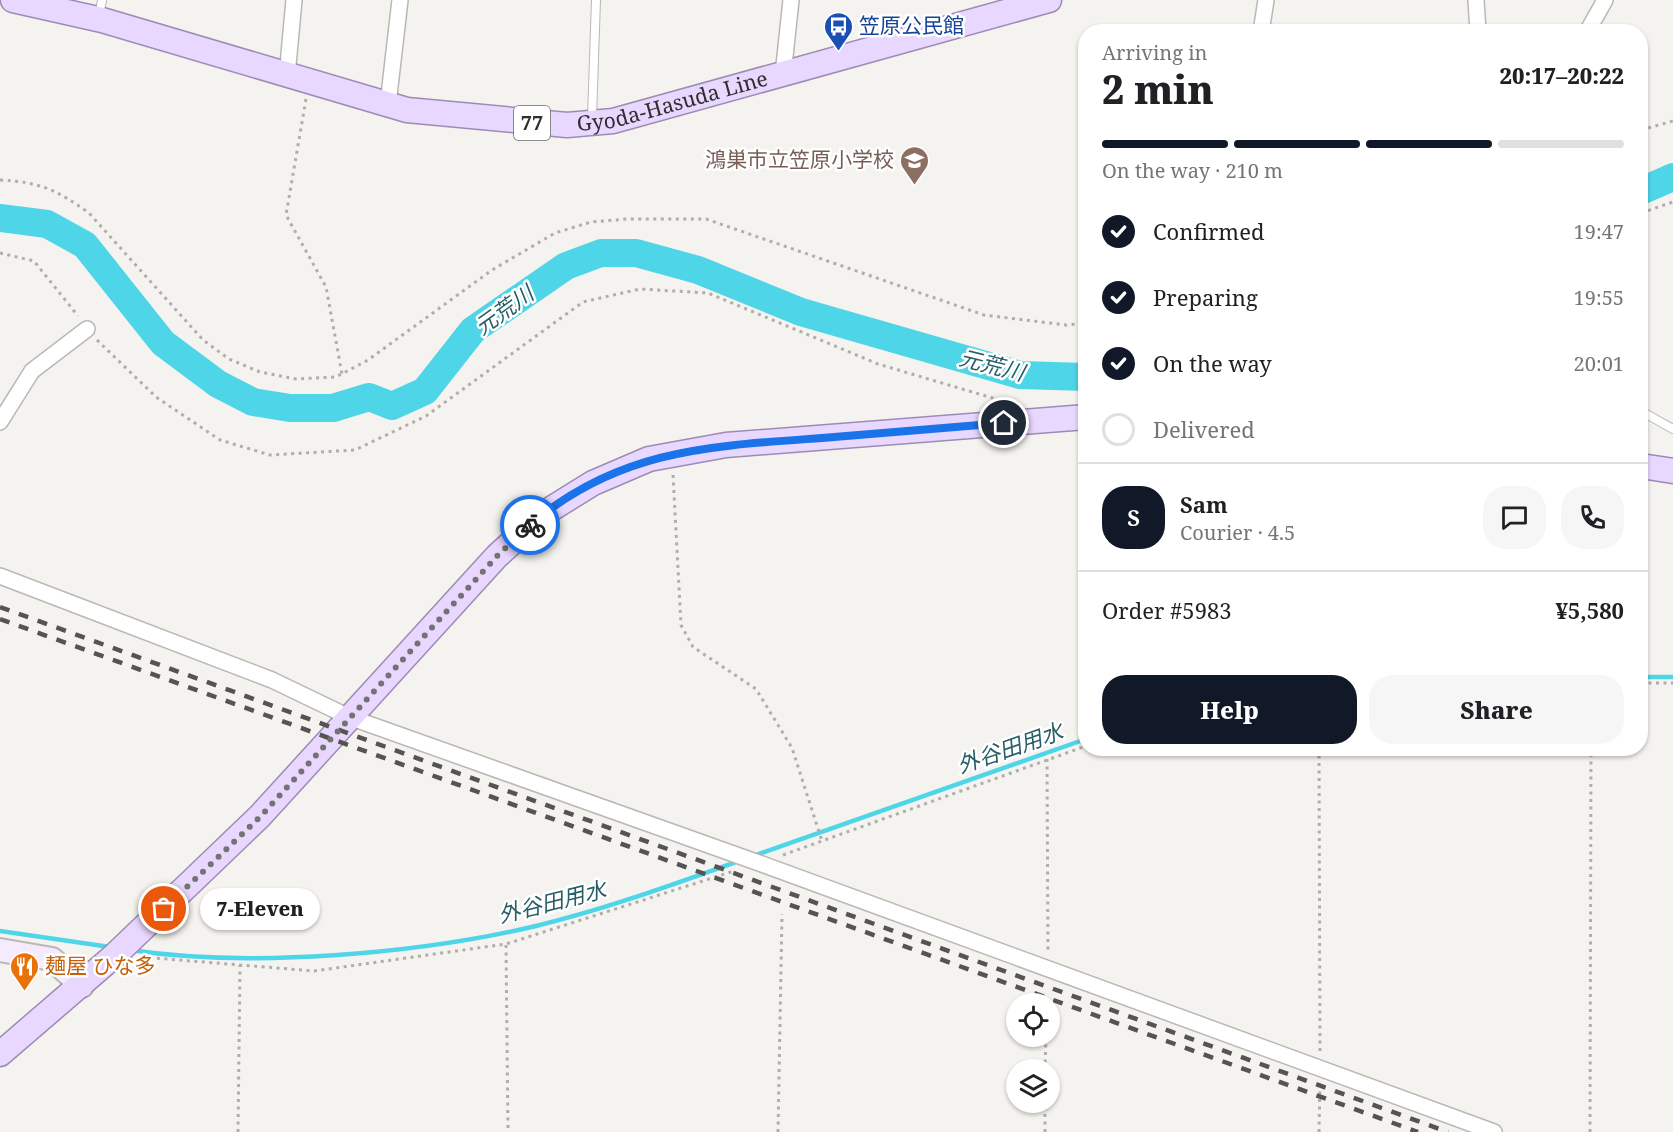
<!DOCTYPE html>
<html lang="en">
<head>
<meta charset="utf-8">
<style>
  body { margin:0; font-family:"Noto Serif","Noto Sans JP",serif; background:#f6f6f6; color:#202124; height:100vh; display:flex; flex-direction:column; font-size:22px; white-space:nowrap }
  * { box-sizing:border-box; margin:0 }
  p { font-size:20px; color:#757577 }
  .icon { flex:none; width:33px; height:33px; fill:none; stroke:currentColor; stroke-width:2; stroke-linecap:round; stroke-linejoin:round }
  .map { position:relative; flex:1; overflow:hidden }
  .drawer { position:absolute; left:1078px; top:24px; width:570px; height:732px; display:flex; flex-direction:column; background:#fff; border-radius:24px; box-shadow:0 2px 4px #0004 }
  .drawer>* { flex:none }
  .controls { position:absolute; left:1006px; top:993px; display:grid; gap:12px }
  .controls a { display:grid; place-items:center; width:54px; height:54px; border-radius:50%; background:#fff; box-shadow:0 2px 4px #0004; font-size:30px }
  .pin { position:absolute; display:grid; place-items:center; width:51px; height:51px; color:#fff; margin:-26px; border:3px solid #fff; border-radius:50%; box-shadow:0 2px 6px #0007 }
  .courier { position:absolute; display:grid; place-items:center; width:60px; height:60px; margin:-30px; border:4px solid #1a73e8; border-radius:50%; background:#fff; color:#222; box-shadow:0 2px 8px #0007 }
  .bubble { position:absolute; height:42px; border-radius:21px; background:#fff; box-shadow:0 2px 4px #0004; font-size:20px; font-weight:800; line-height:42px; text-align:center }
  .headline em { font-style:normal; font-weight:800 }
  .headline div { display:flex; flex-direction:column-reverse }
  .headline { display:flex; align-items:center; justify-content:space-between; height:102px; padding:0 24px }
  h1 { font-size:39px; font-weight:800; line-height:45px }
  .bar { display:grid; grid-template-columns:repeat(4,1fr); gap:9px 6px; align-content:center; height:72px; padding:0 24px }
  .bar i { height:8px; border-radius:4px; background:#e0e0e0 }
  .bar .current { background:#111827 }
  .bar p { grid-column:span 4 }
  .line { display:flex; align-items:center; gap:15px; padding:0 24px; border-top:2px solid #e0e0e0 }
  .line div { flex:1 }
  .round { display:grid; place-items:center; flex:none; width:63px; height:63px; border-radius:24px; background:#f6f6f6 }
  ol { padding:0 24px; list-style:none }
  li { display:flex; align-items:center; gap:18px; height:66px }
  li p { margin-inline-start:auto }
  li .icon { padding:6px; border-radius:50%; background:#111827; color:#fff; stroke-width:4 }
  li:last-child { color:#757577 }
  li i { width:33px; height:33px; border:3px solid #e0e0e0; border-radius:50% }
  .action { display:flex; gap:12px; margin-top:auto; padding:12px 24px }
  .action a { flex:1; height:69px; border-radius:24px; background:#111827; color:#fff; font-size:24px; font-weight:800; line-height:69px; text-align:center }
  .action a+a { background:#f6f6f6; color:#202124 }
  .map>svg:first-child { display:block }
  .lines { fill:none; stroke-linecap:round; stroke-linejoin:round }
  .stream { stroke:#4ed5e8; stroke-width:4.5 }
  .river { stroke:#4ed5e8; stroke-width:28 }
  .lane-casing { stroke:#bab8b5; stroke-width:10 }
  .street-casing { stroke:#bab8b5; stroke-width:18 }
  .secondary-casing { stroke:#bab8b5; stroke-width:26 }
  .primary-casing { stroke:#9e8bb5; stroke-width:27 }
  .path { stroke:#b0aeab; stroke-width:3; stroke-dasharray:3 4.5; stroke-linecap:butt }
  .lane { stroke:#fff; stroke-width:8 }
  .street { stroke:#fff; stroke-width:15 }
  .secondary { stroke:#f4ebff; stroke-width:22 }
  .primary { stroke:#e8d7fe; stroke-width:24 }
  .rail { stroke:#555452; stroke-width:4.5; stroke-dasharray:10 10; stroke-linecap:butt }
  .done { stroke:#747371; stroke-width:6; stroke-dasharray:0 10.8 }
  .route { stroke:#1a73e8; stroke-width:8 }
  .labels { text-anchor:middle; stroke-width:5; stroke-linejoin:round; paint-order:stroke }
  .shield { fill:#fff; stroke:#6d6d6c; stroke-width:1.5 }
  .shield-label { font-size:20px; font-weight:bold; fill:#2f2e2d }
  .transit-label { font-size:21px; fill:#164399; stroke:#fff; text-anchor:start }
  .street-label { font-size:21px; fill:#2f2e2d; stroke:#fff }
  .education-label { font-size:21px; fill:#785e54; stroke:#fff; text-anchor:end }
  .food-label { font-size:21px; fill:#c56008; stroke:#fff; text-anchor:start }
  .water-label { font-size:22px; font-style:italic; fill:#275e66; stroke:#fff }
</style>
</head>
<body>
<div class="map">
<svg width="1673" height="1132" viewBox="0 0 1673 1132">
  <rect width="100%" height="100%" fill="#f5f3ef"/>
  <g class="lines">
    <!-- stream -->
    <path class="stream" d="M1641 677H1673
      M753 856 1086 739
      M0 931 110 947
      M130 950C251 968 417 954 536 926 606 909 672 885 739 861"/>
    <!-- river -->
    <path class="river" d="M1641 191 1673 177
      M0 218 47 224 85 245 163 343 218 384 253 402 290 408H333L369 397 392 406 425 391 473 330 566 266 601 253H636L698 270 801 312 1020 375 1086 377"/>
    <defs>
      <path id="lane" d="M99 16 102 0
        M592 118 596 0
        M1641 411 1673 429"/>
      <path id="street" d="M1476 0 1478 32
        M1261 32 1266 0
        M1587 32 1605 0
        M783 75 791 0
        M287 76 294 0
        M388 104 400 0
        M0 422 32 371 87 329
        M0 576 272 680 349 717 759 863 1494 1132"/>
      <path id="secondary" d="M0 950 52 959 82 986"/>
      <g id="primary">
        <path id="s1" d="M13 0 102 20 407 110 567 125 613 121 1049 0"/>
        <path d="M1641 466 1673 471"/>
        <path d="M0 1054 115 955 260 816 497 556 543 514 593 483 649 459 726 445 1086 417"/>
      </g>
    </defs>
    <!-- lane casing -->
    <use href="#lane" class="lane-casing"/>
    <!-- street casing -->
    <use href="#street" class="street-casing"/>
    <!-- secondary casing -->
    <use href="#secondary" class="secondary-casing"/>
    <!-- primary casing -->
    <use href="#primary" class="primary-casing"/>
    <!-- path -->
    <path class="path" d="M306 99 286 215 326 287 342 374
      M1641 130 1673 121
      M0 180C40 182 57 190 89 213L203 340 229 359 260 372 296 379 336 377 368 360 492 270 555 233 591 222 627 219H706L984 315 1066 325 1086 323
      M1641 213 1673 202
      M0 253 34 261 78 316
      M97 340 156 397 220 440 270 455 355 450 426 416 583 302 640 289 708 293 878 364 1006 402
      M673 475 681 625 693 647 756 689 792 748 822 841
      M1641 683H1673
      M1319 748 1320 1052
      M1047 759 1048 953
      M783 855 1086 746
      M506 945 508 1132
      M142 957 314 971 506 944 734 871
      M1045 1070 1046 1036
      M238 1132 240 965
      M778 1132 782 914
      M1045 1132V1102
      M1319 1132 1320 1083
      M1590 1132 1591 748"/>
    <!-- lane -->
    <use href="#lane" class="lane"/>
    <!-- street -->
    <use href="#street" class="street"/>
    <!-- secondary -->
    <use href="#secondary" class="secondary"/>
    <!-- primary -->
    <use href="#primary" class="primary"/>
    <!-- rail -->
    <path class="rail" d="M0 607 1448 1132
      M0 619 1418 1132"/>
  </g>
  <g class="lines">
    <!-- done -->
    <path class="done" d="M164 909 261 816 497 556 530 525"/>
    <!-- route -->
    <path class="route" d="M530 525C619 449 711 446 822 438 882 433 943 428 1004 423"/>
  </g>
  <!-- icons -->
  <defs>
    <symbol id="bus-pin" viewBox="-11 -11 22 30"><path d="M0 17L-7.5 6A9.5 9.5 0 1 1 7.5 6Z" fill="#1a4fb4" stroke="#fff"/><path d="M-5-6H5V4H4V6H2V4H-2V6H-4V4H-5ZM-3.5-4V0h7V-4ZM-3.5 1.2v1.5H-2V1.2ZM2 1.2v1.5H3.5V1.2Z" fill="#fff"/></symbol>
    <symbol id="school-pin" viewBox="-11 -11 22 30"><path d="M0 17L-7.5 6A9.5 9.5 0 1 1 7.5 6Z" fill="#8d6e63" stroke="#fff"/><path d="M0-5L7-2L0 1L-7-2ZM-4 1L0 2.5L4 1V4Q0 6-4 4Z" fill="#fff"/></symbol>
    <symbol id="restaurant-pin" viewBox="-11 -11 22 30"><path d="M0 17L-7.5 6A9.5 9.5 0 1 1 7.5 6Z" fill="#e8710a" stroke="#fff"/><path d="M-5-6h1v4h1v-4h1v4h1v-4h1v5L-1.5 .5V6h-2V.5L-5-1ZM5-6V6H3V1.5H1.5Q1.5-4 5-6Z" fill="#fff"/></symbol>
  </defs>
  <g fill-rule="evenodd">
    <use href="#bus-pin" x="822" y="10" width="33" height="45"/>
    <use href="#school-pin" x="898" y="144" width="33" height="45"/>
    <use href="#restaurant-pin" x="8" y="950" width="33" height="45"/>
  </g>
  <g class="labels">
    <!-- shield labels -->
    <rect class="shield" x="514" y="106" width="36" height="34" rx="4.5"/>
    <g class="shield-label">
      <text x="532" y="130">77</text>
    </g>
    <!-- transit labels -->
    <g class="transit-label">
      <text x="859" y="33">笠原公民館</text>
    </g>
    <!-- street labels -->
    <g class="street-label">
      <text dy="7" stroke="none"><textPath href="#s1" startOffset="678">Gyoda-Hasuda Line</textPath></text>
    </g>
    <!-- education labels -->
    <g class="education-label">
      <text x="894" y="167">鴻巣市立笠原小学校</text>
    </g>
    <!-- food labels -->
    <g class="food-label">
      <text x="45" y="973">麺屋 ひな多</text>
    </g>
    <!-- water labels -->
    <g class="water-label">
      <text transform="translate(504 310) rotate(-36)" y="8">元荒川</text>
      <text transform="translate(992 365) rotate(14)" y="8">元荒川</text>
      <text transform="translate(1010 748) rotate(-19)" y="8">外谷田用水</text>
      <text transform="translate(552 902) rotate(-14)" y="8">外谷田用水</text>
    </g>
  </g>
</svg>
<div class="controls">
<a><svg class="icon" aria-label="locate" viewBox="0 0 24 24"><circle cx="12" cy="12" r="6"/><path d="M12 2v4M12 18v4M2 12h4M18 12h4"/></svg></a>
<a><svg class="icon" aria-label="layers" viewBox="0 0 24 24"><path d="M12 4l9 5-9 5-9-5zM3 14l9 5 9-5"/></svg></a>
</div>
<div class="pin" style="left:164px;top:909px;background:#ea580c"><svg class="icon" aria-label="bag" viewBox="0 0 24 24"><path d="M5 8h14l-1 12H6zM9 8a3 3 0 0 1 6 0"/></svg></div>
<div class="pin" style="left:1004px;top:423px;background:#1f2937"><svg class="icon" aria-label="home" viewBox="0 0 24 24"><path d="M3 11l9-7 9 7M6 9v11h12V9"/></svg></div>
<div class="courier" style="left:530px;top:525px"><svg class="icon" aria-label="bike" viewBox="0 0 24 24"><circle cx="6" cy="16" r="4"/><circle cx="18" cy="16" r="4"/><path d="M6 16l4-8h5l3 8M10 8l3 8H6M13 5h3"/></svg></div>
<div class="bubble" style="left:200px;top:888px;width:120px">7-Eleven</div>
<section class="drawer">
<div class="headline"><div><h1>2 min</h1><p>Arriving in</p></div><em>20:17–20:22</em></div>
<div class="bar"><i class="current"></i><i class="current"></i><i class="current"></i><i></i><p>On the way · 210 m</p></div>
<ol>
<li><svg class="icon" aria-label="check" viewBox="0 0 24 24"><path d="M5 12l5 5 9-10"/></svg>Confirmed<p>19:47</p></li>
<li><svg class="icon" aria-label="check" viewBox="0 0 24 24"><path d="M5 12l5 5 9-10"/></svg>Preparing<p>19:55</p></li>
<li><svg class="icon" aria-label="check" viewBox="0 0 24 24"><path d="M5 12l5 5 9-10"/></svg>On the way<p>20:01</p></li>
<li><i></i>Delivered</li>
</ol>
<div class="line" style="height:108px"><b class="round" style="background:#111827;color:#fff">S</b><div><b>Sam</b><p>Courier · 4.5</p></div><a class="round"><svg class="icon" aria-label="chat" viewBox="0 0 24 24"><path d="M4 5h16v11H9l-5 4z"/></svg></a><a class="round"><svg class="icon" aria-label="phone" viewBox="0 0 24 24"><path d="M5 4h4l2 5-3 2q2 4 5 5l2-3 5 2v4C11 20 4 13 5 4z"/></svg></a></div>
<div class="line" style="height:78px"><div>Order #5983</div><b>¥5,580</b></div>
<div class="action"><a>Help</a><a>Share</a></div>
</section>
</div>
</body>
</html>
